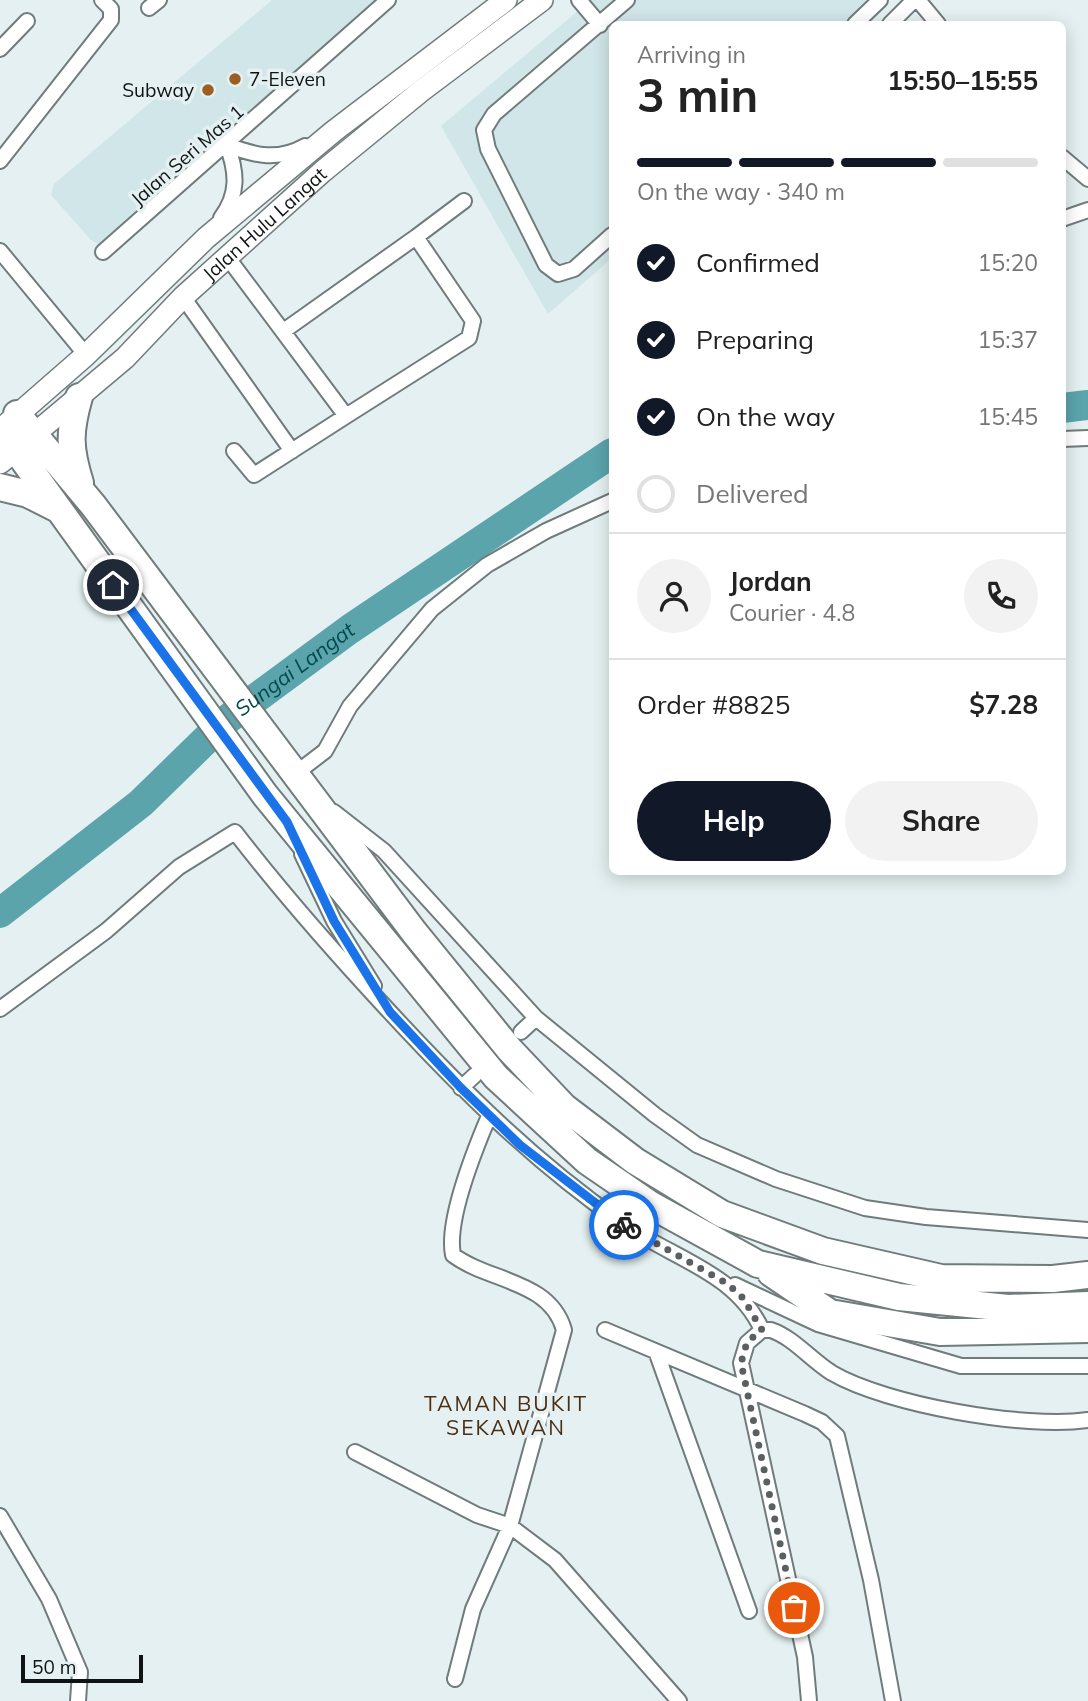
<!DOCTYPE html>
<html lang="en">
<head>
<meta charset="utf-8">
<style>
  body { margin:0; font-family:Mulish,sans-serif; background:#f2f2f2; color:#222; height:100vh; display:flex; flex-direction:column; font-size:26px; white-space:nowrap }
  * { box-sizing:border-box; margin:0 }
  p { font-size:23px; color:#767676 }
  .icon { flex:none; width:38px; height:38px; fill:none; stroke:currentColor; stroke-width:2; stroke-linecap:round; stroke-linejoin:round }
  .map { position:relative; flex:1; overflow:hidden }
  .details { position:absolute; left:609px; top:21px; width:457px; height:854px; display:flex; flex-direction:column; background:#fff; border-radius:10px; box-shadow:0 4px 18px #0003 }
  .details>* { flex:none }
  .scale { position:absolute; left:21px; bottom:18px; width:122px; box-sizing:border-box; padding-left:7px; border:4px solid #0f1313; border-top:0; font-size:19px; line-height:24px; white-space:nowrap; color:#0f1313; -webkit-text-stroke:5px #e4f0f1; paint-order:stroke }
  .pin { position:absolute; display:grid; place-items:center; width:60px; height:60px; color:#fff; margin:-30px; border:4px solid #fff; border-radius:50%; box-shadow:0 2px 7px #0007 }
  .courier { position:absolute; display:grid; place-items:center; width:70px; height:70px; margin:-35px; border:5px solid #1a73e8; border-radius:50%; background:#fff; color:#222; box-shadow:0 2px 9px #0007 }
  .overview em { font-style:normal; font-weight:700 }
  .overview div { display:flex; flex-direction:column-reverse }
  .overview { display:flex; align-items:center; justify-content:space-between; height:119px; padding:0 28px }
  h1 { font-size:46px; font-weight:700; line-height:52px }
  .bar { display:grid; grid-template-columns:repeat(4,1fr); gap:10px 7px; align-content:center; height:84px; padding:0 28px }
  .bar i { height:9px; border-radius:5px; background:#e0e0e0 }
  .bar .selected { background:#111827 }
  .bar p { grid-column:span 4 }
  .line { display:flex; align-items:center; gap:18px; padding:0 28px; border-top:2px solid #e0e0e0 }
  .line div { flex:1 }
  .round { display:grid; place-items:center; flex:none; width:74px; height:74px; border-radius:37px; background:#f2f2f2 }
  ol { padding:0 28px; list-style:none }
  li { display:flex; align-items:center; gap:21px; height:77px }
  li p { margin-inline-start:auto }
  li .icon { padding:7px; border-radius:50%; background:#111827; color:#fff; stroke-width:4 }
  li:last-child { color:#767676 }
  li i { width:38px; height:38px; border:4px solid #e0e0e0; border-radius:50% }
  .primary-button { display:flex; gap:14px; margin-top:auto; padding:14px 28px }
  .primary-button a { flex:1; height:80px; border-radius:42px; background:#111827; color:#fff; font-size:28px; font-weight:700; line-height:80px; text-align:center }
  .primary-button a+a { background:#f2f2f2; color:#222 }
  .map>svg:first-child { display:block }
  .built { fill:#d1e6e8 }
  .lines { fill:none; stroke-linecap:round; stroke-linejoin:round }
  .river { stroke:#5ba4ac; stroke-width:30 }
  .minor-casing { stroke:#707b7c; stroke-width:18 }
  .secondary-casing { stroke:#707b7c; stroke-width:24 }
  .motorway-casing { stroke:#707b7c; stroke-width:30 }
  .minor { stroke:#fff; stroke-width:14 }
  .secondary { stroke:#fff; stroke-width:21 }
  .motorway { stroke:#fff; stroke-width:26 }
  .done { stroke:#5a6061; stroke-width:7; stroke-dasharray:0 12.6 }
  .route { stroke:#1a73e8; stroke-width:9 }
  .poi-dot { fill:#9b6021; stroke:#e4f0f1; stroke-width:2.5 }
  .labels { text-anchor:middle; stroke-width:7; stroke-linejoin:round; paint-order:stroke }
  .poi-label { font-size:19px; fill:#0f1313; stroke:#e4f0f1; text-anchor:start }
  .street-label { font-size:19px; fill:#0f1313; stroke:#e4f0f1 }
  .water-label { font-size:21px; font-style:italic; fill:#034a50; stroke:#e4f0f1 }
  .neighbourhood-label { font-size:21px; letter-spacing:2px; fill:#4b2e11; stroke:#e4f0f1 }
</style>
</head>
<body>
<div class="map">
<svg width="1088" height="1701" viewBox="0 0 1088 1701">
  <rect width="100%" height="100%" fill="#e4f0f1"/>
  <!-- built -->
  <path class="built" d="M272 0H379L102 246 91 240 51 195 54 184Z
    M591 0H888L866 24H612V258L548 314 441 126Z"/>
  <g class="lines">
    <!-- river -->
    <g class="river">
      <path d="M1062 408 1088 405"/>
      <path id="s1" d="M0 913 141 803 225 721 350 629 612 453"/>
    </g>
    <defs>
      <path id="minor" d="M579 0 600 25
        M918 0 938 24
        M149 8 159 0
        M855 24 880 0
        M890 24 914 0
        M0 49 27 21
        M227 145C256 156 278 161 305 146
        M1062 157 1088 179
        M0 161 111 20V9L102 0
        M221 218C239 194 237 172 227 145
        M1062 219 1088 210
        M612 235 574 269 558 274 546 265 488 149 484 130 494 114 627 0
        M416 237 464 201
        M0 251 86 355
        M103 252 388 0
        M228 258 346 416 469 338 473 321 416 237 285 330
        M183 297 292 451
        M1062 439 1088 438
        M234 451 254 475 346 416
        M295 774 325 751 350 706 432 609 487 565 546 531 612 501
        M334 812 384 851 536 1018 655 1115 697 1145 776 1179 865 1208 926 1217 1088 1230
        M302 854 334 921 374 986
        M0 1009 106 931 179 867 235 832C283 894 334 952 387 1009 461 1089 532 1160 622 1223 671 1258 736 1272 762 1330
        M521 1032 536 1018
        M461 1088 475 1075
        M735 1285 818 1324 961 1366H1088
        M605 1330 805 1414 822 1422 837 1436 871 1580 893 1701
        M657 1354 749 1611
        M355 1452 477 1515 510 1526 555 1560 679 1701
        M0 1516 49 1599 80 1672 78 1701
        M455 1679 473 1609 510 1526 564 1330C550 1280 489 1282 453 1255 446 1220 475 1149 489 1116
        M809 1701 805 1657 741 1363 747 1343 762 1330H771C794 1338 811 1360 832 1373 887 1405 1025 1429 1088 1420"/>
      <g id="secondary">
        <path d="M7 424 86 355 206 238 334 131 506 0"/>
        <path id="s2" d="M0 463 125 358 183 297 322 172 421 91 542 0"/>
      </g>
      <path id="motorway" d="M79 397C69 432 69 448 80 483
        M17 414 93 505 414 932 510 1050 564 1107 635 1161 722 1214 823 1251 941 1278 1053 1279 1088 1275
        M1 429 265 795 496 1077 587 1161 651 1205 758 1264 899 1297 1008 1308 1088 1305
        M0 487 28 494 56 508
        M771 1273 830 1313 940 1332 1088 1329"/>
    </defs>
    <!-- minor casing -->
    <use href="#minor" class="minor-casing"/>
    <!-- secondary casing -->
    <use href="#secondary" class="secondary-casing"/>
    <!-- motorway casing -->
    <use href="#motorway" class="motorway-casing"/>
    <!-- minor -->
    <use href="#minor" class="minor"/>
    <!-- secondary -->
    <use href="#secondary" class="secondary"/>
    <!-- motorway -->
    <use href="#motorway" class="motorway"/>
  </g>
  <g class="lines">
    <!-- done -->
    <path class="done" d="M624 1225 728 1284 743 1298 762 1330 747 1342 741 1363 794 1608"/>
    <!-- route -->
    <path class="route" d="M113 585 287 822 334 921 390 1012 461 1088 520 1145 624 1225"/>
  </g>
  <!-- markers -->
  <g class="poi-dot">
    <circle cx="235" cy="79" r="7"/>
    <circle cx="208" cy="90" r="7"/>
  </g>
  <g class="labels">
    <!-- poi labels -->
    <g class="poi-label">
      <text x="249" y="86">7-Eleven</text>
      <text x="194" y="97" text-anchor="end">Subway</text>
    </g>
    <!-- street labels -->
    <g class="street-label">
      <text transform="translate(187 155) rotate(-41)" y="7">Jalan Seri Mas 1</text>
      <text dy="7" stroke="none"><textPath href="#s2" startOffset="357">Jalan Hulu Langat</textPath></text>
    </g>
    <!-- water labels -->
    <g class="water-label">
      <text dy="7" stroke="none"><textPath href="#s1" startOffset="383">Sungai Langat</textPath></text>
    </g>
    <!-- neighbourhood labels -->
    <g class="neighbourhood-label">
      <text x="506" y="1411">TAMAN BUKIT<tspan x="506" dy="24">SEKAWAN</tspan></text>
    </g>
  </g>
</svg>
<div class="scale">50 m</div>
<div class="pin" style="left:794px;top:1608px;background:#ea580c"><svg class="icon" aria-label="bag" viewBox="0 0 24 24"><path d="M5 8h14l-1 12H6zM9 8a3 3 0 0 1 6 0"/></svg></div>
<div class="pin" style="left:113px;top:585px;background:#1f2937"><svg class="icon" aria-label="home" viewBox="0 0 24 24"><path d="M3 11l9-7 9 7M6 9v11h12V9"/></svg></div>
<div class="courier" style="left:624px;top:1225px"><svg class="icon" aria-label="bike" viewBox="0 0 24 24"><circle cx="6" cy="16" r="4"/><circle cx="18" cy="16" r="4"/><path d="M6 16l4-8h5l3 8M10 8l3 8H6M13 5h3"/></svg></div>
<section class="details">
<div class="overview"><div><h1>3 min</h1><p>Arriving in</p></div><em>15:50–15:55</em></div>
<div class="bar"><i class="selected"></i><i class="selected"></i><i class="selected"></i><i></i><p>On the way · 340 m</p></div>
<ol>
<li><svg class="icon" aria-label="check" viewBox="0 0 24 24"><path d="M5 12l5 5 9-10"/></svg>Confirmed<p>15:20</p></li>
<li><svg class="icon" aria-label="check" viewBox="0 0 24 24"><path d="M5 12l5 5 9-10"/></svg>Preparing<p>15:37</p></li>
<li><svg class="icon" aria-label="check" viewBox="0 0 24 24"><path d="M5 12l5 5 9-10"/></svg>On the way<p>15:45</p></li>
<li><i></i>Delivered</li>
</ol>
<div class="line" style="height:126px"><a class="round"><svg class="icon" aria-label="person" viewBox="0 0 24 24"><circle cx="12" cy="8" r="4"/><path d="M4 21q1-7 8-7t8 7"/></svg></a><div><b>Jordan</b><p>Courier · 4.8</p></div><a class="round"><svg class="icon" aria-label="phone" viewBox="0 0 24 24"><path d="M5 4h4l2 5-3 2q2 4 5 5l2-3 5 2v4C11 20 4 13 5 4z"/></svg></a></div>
<div class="line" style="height:91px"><div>Order #8825</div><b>$7.28</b></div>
<div class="primary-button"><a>Help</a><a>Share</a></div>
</section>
</div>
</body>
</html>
